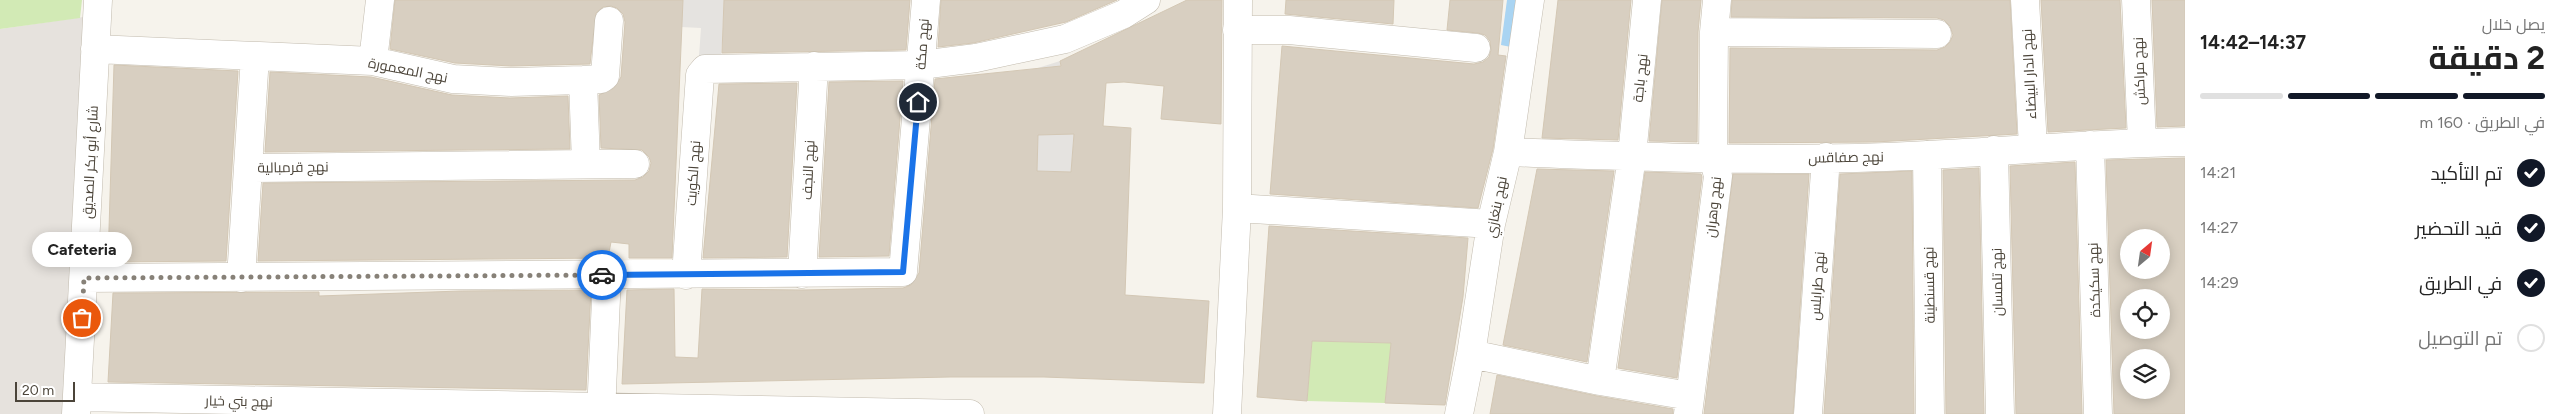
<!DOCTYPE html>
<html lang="ar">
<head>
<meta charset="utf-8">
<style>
  body { margin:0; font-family:Figtree,Cairo,sans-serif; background:#f6f6f6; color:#222; direction:rtl; height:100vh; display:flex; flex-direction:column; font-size:19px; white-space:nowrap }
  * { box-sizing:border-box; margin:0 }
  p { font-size:16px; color:#767676 }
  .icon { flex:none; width:28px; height:28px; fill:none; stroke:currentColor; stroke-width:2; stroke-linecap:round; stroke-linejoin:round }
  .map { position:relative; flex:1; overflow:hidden; direction:ltr }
  .details { display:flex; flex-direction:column; background:#fff; width:375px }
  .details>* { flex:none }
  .needle { width:32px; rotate:29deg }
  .buttons { position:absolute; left:2120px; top:229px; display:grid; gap:10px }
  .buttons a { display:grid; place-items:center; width:50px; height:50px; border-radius:50%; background:#fff; box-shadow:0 2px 12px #0003; font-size:25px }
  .scale { position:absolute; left:15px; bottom:12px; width:60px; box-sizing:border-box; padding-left:5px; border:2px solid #4b4439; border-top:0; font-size:14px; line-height:18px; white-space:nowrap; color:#4b4439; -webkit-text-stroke:4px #fff; paint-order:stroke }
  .pin { position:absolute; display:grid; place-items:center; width:42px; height:42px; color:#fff; margin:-21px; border:2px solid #fff; border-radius:50%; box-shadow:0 1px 5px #0007 }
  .courier { position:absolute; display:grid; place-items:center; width:50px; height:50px; margin:-25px; border:4px solid #1a73e8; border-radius:50%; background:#fff; color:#222; box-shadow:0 1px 6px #0007 }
  .bubble { position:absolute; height:35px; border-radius:18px; background:#fff; box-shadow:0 2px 12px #0003; font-size:16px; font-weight:700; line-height:35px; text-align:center; direction:rtl }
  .head em { font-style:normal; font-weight:700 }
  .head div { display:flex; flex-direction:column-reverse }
  .head { display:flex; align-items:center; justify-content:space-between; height:85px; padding:0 15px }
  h1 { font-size:32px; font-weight:700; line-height:38px }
  .bar { display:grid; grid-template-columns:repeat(4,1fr); gap:8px 5px; align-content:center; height:60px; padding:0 15px }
  .bar i { height:6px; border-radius:4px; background:#e0e0e0 }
  .bar .current { background:#111827 }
  .bar p { grid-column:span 4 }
  ol { padding:0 15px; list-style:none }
  li { display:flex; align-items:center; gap:15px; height:55px }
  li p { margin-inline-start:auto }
  li .icon { padding:5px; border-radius:50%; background:#111827; color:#fff; stroke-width:4 }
  li:last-child { color:#767676 }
  li i { width:28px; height:28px; border:2px solid #e0e0e0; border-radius:50% }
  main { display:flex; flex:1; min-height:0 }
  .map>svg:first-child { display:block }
  .industrial { fill:#e6e2dd }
  .green { fill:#d2eab5 }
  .parking { fill:#e5e3e0 }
  .water { fill:#a9d4f2 }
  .building { fill:#d8cfc1; stroke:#d3c7b4; fill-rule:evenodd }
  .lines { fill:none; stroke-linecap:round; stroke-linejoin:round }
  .minor-casing { stroke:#c2bbae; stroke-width:29 }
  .minor { stroke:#fff; stroke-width:28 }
  .done { stroke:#878178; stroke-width:5; stroke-dasharray:0 9 }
  .route { stroke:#1a73e8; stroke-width:6 }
  .labels { text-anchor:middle; stroke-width:4.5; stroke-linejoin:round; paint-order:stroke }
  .street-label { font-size:14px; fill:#4b4439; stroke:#fff }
</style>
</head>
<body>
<main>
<section class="details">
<div class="head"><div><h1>2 دقيقة</h1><p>يصل خلال</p></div><em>14:37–14:42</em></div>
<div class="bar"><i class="current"></i><i class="current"></i><i class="current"></i><i></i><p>في الطريق · 160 m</p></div>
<ol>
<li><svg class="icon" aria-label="check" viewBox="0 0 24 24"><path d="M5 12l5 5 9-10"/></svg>تم التأكيد<p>14:21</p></li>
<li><svg class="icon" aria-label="check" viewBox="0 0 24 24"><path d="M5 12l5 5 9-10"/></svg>قيد التحضير<p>14:27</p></li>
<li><svg class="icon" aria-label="check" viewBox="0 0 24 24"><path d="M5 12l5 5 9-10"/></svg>في الطريق<p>14:29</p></li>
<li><i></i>تم التوصيل</li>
</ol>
</section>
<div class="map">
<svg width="2185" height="414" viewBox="0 0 2185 414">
  <rect width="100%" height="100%" fill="#f6f3ec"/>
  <!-- industrial -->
  <path class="industrial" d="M90 16 74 414H0V29Z"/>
  <!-- green -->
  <path class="green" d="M0 0H82L80 18 0 29Z
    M1312 341 1391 343 1385 403 1307 401Z"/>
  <!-- parking -->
  <path class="parking" d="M683 0H724L721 64 706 56H699L701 28 681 27Z
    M1060 61 1062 110 1074 134 1071 172 1037 171 1038 68Z"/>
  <!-- water -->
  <path class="water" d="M1507 0H1516L1511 47 1501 45Z"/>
  <!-- building -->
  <path class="building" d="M395 0H683L672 258H629V244L611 242 608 258 258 261 263 183 635 180 643 177 649 171 651 163 649 157 642 150 601 148 599 95 614 88 621 77 625 22 623 14 617 8 611 6 603 7 596 13 590 64 511 66 455 63 390 49Z
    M724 0H910L906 50 722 53Z
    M941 0H1117L1066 22 973 43 938 47Z
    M1187 0H1222L1221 124 1161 119 1164 86 1124 82 1106 83 1103 126 1131 128 1125 295 1209 301 1204 383 1044 377H950L622 384 627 290 674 289 675 357 698 358 702 289 802 290 903 288 911 285 919 273 935 79 1061 66 1060 61ZM1074 134 1071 172 1037 171 1038 135Z
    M1286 0H1394L1393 24 1285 14Z
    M1450 0H1503L1498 55 1506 56 1493 149 1478 208 1270 194 1282 46 1474 64 1483 62 1489 57 1491 50 1490 41 1485 35 1478 33 1447 30Z
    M1558 0H1631L1618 140 1542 138Z
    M1662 0H1701L1698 32 1697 142 1649 141Z
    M1732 0H2010L2017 134 1875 142 1729 143 1730 48 1937 50 1945 47 1950 42 1953 35 1950 26 1944 20 1937 18 1731 17Z
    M2041 0H2120L2126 128 2048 132Z
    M2152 0H2185V126L2157 127Z
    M114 65 238 71 226 261 108 262Z
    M270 72 371 77 452 95 510 98 568 96 570 149 265 152Z
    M903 81 889 256 819 257 829 82Z
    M797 83 787 257 703 258 719 84Z
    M2185 158V414H2114L2106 160ZM2129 238H2161V270H2129ZM2129 298H2161V330H2129ZM2129 358H2161V390H2129Z
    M2075 162 2082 414H2016L2010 166Z
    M1979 168 1984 414H1946L1943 170Z
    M1537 169 1614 171 1587 362 1503 345Z
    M1912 171 1914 414H1824L1840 174Z
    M1645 172 1701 174 1702 177 1677 378 1618 368Z
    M1733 174H1809L1793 414H1704Z
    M1269 226 1468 238 1463 297 1445 405 1385 403 1391 343 1312 341 1307 401 1257 397Z
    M591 290 586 390 108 382 113 293 319 292V296L460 291Z
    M1497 375 1597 396 1673 409V414H1490Z"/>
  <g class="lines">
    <defs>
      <path id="minor" d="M2025 0 2033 147
        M2136 0 2142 143
        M1237 30H1289L1476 48
        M1714 32 1937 34
        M95 49 373 61 453 79 511 82 583 80 601 79 605 76 609 21
        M373 61 380 0
        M583 80 586 164
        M2090 145 2098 414
        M1994 150 2000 414
        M1508 152C1647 157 1788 163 1928 155 2014 151 2099 143 2185 142
        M1927 155 1930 414
        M586 164H635L248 168Z
        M1237 208 1491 224
        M802 274 814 66
        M686 275 700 75 705 69 921 65 976 58 1065 39 1124 14 1146 0
        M84 278 903 272 926 0
        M241 278 255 56
        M1471 354 1600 381 1690 396
        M1600 381 1632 156 1647 0
        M77 397 970 414
        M76 414 98 0
        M601 414 607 275
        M1227 414 1237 208 1238 0
        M1459 414 1471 354 1491 224 1508 152 1530 0
        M1688 414 1718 176 1713 157 1714 32 1717 0
        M1808 414 1826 157"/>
    </defs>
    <!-- minor casing -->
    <use href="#minor" class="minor-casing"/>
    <!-- minor -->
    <use href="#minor" class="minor"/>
  </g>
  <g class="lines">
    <!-- done -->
    <path class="done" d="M82 318 84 278 602 275"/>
    <!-- route -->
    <path class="route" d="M602 275 903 272 918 102"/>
  </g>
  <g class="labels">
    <!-- street labels -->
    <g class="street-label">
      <text transform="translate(922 44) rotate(-86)" y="5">نهج مكة</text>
      <text transform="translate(408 70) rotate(11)" y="5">نهج المعمورة</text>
      <text transform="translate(2139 71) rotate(-92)" y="5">نهج مراكش</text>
      <text transform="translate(2029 74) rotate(-93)" y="5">نهج الدار البيضاء</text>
      <text transform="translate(1640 78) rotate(-84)" y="5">نهج باجة</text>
      <text transform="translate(1846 157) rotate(-1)" y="5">نهج صفاقس</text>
      <text transform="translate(90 162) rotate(-87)" y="5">شارع أبو بكر الصديق</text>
      <text transform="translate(293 167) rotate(-1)" y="5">نهج قرمبالية</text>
      <text transform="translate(808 170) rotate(-87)" y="5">نهج النجف</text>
      <text transform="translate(693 173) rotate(-86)" y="5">نهج الكويت</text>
      <text transform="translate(1496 207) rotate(-79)" y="5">نهج بنغازي</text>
      <text transform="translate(1713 207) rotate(-84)" y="5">نهج وهران</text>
      <text transform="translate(2094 280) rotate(-92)" y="5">نهج سكيكدة</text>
      <text transform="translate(1997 282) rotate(-91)" y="5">نهج تلمسان</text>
      <text transform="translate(1929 285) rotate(-91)" y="5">نهج قسنطينة</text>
      <text transform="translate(1817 286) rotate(-86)" y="5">نهج طرابلس</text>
      <text transform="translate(239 401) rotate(1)" y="5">نهج بني خيار</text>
    </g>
  </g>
</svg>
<div class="buttons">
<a><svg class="needle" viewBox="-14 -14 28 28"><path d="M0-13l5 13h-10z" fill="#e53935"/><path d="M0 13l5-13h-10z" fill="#767676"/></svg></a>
<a><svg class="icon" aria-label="locate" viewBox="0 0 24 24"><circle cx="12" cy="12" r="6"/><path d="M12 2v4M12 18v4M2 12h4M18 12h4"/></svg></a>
<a><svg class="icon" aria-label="layers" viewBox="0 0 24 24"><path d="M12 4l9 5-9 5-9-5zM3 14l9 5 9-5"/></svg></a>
</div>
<div class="scale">20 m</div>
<div class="pin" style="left:82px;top:318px;background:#ea580c"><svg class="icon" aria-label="bag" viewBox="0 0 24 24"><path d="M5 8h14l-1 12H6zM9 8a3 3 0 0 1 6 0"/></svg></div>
<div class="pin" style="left:918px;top:102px;background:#1f2937"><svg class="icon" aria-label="home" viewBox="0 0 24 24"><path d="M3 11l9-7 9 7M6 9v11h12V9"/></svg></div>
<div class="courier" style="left:602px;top:275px"><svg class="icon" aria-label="car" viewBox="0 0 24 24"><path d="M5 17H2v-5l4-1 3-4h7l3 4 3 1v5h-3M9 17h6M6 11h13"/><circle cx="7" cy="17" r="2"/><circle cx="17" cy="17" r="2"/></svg></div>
<div class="bubble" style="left:32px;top:232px;width:100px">Cafeteria</div>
</div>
</main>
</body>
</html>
